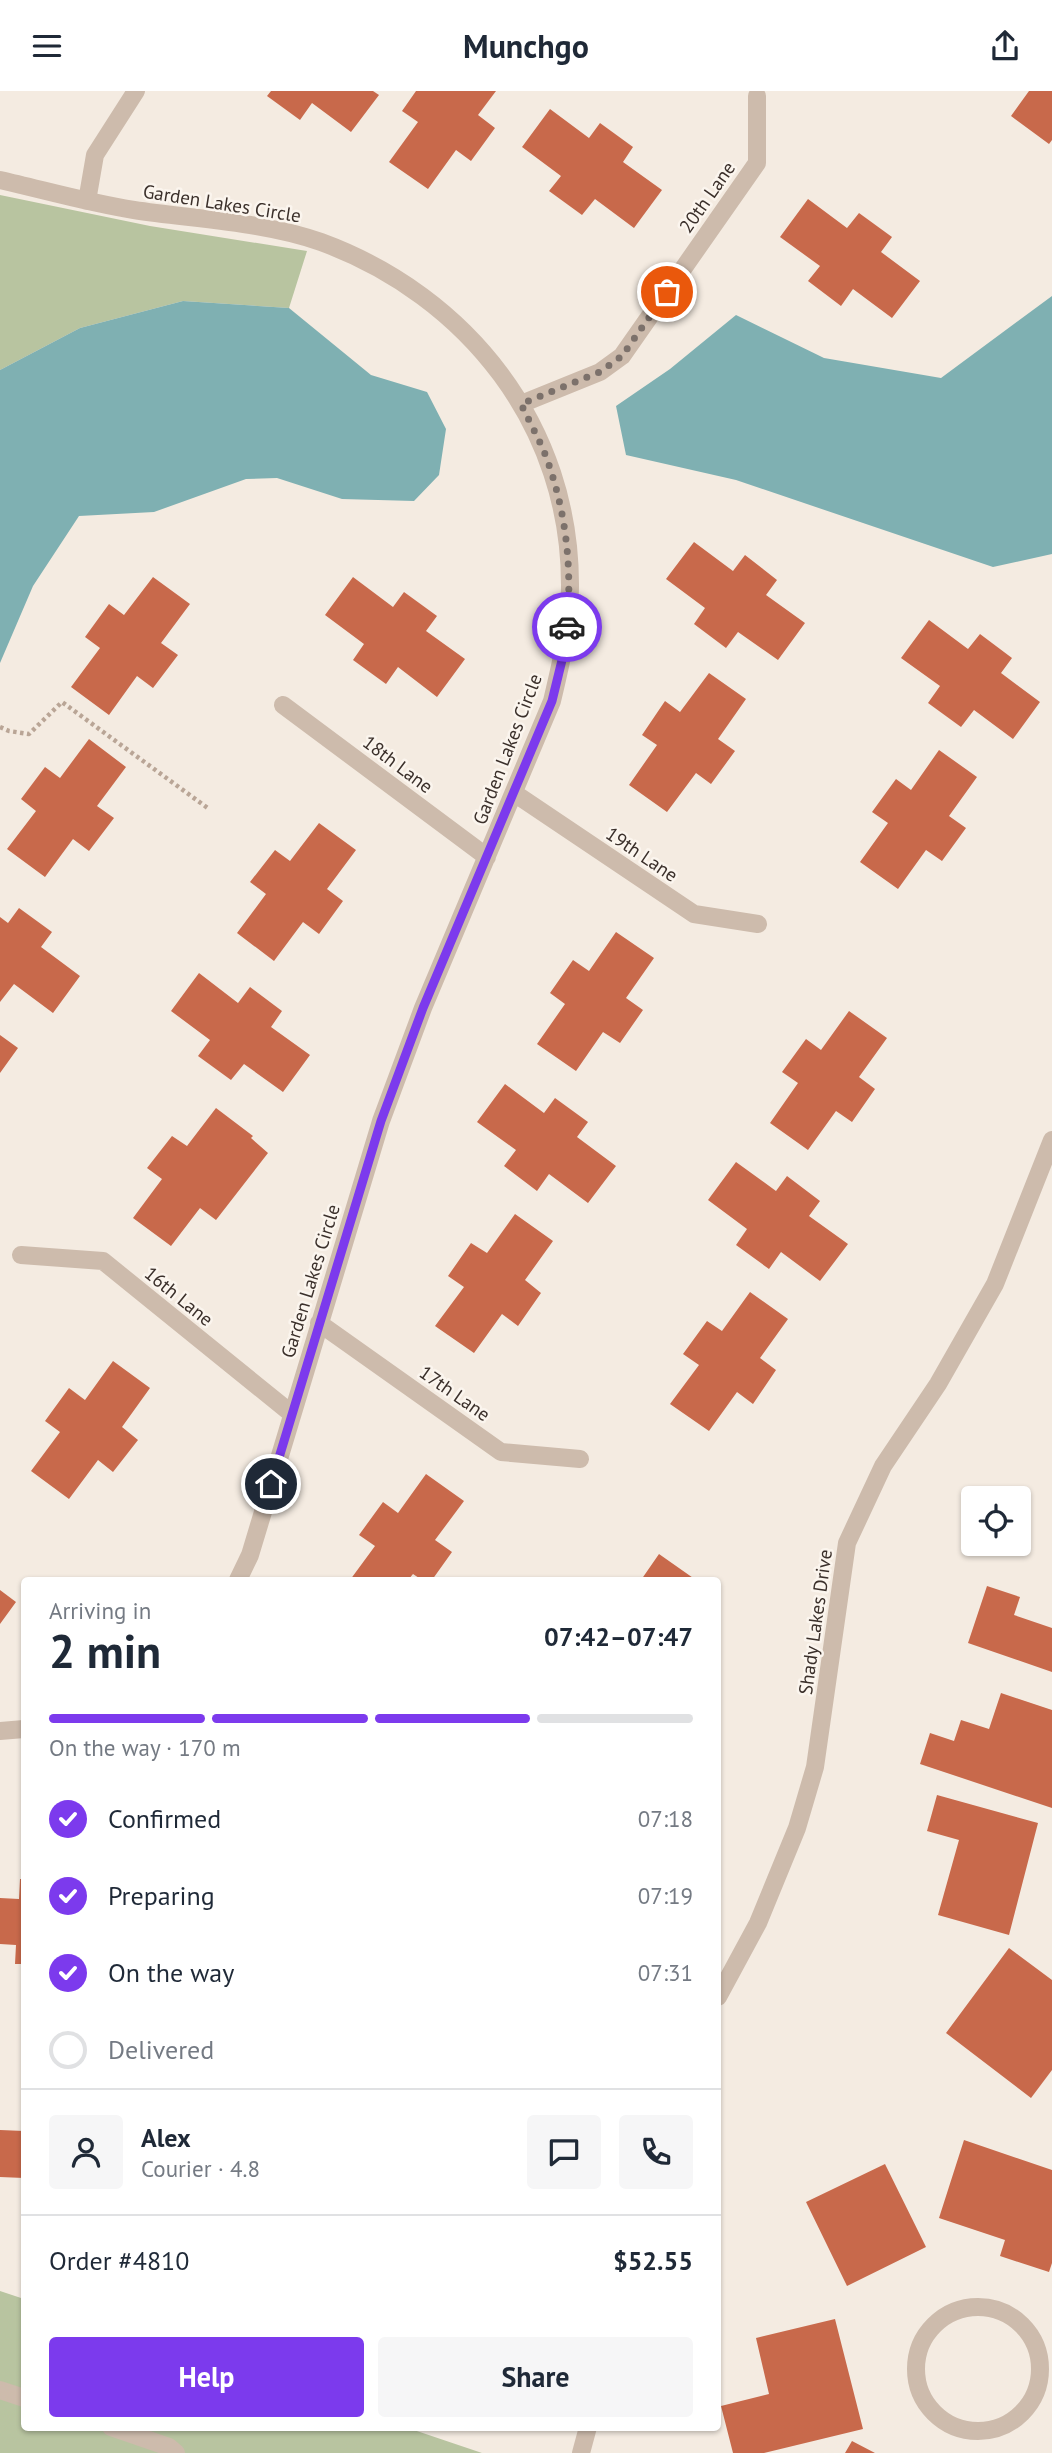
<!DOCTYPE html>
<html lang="en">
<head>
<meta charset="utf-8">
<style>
  body { margin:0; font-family:"PT Sans",sans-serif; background:#f6f6f7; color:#1f2937; height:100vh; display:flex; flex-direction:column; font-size:26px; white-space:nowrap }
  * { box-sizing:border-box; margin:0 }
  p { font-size:23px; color:#747a83 }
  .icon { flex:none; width:38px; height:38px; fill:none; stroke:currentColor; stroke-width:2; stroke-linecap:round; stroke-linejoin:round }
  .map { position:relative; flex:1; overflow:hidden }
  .details { position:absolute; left:21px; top:1486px; width:700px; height:854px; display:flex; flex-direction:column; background:#fff; border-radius:7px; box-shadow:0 2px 5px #0004 }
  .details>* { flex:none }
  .fabs { position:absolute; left:961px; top:1395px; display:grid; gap:14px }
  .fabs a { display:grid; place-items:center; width:70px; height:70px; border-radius:7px; background:#fff; box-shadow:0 2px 5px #0004; font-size:35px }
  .pin { position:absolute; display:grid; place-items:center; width:60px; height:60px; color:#fff; margin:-30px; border:4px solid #fff; border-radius:50%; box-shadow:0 2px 7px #0007 }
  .courier { position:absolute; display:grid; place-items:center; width:70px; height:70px; margin:-35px; border:5px solid #7c3aed; border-radius:50%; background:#fff; color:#222; box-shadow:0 2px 9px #0007 }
  .summary em { font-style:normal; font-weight:600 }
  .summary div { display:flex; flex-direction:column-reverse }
  .summary { display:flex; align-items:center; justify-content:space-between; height:119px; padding:0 28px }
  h1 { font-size:46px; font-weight:600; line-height:52px }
  .bar { display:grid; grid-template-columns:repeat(4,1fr); gap:10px 7px; align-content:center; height:84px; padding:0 28px }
  .bar i { height:9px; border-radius:5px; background:#e0e1e3 }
  .bar .on { background:#7c3aed }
  .bar p { grid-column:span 4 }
  .line { display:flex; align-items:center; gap:18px; padding:0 28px; border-top:2px solid #e0e1e3 }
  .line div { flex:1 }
  .round { display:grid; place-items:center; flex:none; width:74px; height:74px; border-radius:7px; background:#f6f6f7 }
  ol { padding:0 28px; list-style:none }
  li { display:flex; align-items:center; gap:21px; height:77px }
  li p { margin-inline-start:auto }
  li .icon { padding:7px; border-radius:50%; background:#7c3aed; color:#fff; stroke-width:4 }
  li:last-child { color:#747a83 }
  li i { width:38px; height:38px; border:4px solid #e0e1e3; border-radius:50% }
  .cta { display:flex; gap:14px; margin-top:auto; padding:14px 28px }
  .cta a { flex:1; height:80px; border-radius:7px; background:#7c3aed; color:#fff; font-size:28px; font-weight:600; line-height:80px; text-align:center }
  .cta a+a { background:#f6f6f7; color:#1f2937 }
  header { display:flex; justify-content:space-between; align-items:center; height:91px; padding:0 28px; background:#fff; font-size:32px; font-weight:600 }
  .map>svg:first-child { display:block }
  .green { fill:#b8c4a0 }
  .water { fill:#7fb0b2 }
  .building { fill:#c8694b }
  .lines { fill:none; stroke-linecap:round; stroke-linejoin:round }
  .path { stroke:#b9a596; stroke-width:4.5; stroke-dasharray:3.5 3.5; stroke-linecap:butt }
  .minor { stroke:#cdbbac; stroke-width:18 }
  .done { stroke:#7c716b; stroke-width:7; stroke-dasharray:0 12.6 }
  .route { stroke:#7c3aed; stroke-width:9 }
  .labels { text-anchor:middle; stroke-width:5; stroke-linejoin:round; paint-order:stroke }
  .street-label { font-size:19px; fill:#3b302b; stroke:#fbf5ee }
</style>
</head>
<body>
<header><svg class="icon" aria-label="menu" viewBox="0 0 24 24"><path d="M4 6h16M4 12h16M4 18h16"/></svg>Munchgo<svg class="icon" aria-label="share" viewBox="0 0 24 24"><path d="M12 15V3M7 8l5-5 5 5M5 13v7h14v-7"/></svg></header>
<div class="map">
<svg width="1052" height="2362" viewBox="0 0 1052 2362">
  <rect width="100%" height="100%" fill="#f4ebe1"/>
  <!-- green -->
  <path class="green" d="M0 104 150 135 307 160 289 217 183 210 80 237 0 279Z
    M0 2200 24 2208V2336H405L482 2362H0Z"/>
  <!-- water -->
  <path class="water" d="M1052 205V463L993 476 736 389 626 364 616 315 670 278 736 224 824 267 941 287Z
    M183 210 289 217 371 284 427 301 446 338 439 384 414 410 342 408 277 387 246 388 154 421 79 425 33 495 0 572V279L80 237Z"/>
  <!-- building -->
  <path class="building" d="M271 0H373L379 4 351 41 312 12 300 29 267 5Z
    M416 0H496L478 24 495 37 471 70 456 59 428 98 389 71 418 31 402 20Z
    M1029 0H1052V49L1049 53 1011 25Z
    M550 18 589 47 600 32 633 56 623 71 662 99 634 137 595 108 582 124 549 100 561 85 522 56Z
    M808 108 847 137 859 122 892 146 881 161 920 190 892 227 853 198 841 215 808 190 820 175 780 146Z
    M694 451 733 480 745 464 777 489 766 504 805 532 778 569 738 541 726 557 694 533 705 517 666 488Z
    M153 486 190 513 161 552 178 564 153 597 137 585 109 624 71 596 100 557 85 546 109 513 124 524Z
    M353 486 393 516 404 501 437 525 426 540 465 568 437 606 398 576 386 593 353 569 364 553 325 524Z
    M929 529 968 558 980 543 1012 567 1001 582 1040 611 1013 648 974 619 961 636 928 612 940 595 901 567Z
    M709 582 746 608 718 648 735 660 711 693 696 682 667 721 629 694 657 654 642 644 665 610 680 621Z
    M89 648 126 676 97 715 114 727 89 760 73 748 45 786 7 758 36 720 21 708 45 676 60 687Z
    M939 659 977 686 949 725 966 737 942 770 926 759 898 798 860 771 888 732 872 721 896 688 911 699Z
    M319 732 356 759 327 798 343 810 319 843 303 831 274 870 237 842 266 803 250 791 275 759 290 770Z
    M19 817 52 841 41 856 80 885 53 922 14 893 0 911V826L8 832Z
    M616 841 654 867 626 907 643 919 620 952 603 941 576 980 537 953 565 913 550 902 573 869 589 880Z
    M199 882 238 912 250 896 282 920 271 936 310 964 283 1001 244 973 231 989 198 965 210 949 171 920Z
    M849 920 887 947 859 986 875 998 852 1031 836 1020 808 1059 770 1032 798 992 782 981 806 948 821 959Z
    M0 944 18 957 0 982Z
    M505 993 544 1022 555 1007 588 1031 577 1046 616 1075 588 1112 549 1083 537 1100 504 1075 516 1059 477 1031Z
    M216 1017 253 1045 251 1047 268 1062 216 1129 200 1117 171 1155 133 1127 162 1088 147 1077 172 1045 187 1055Z
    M736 1071 776 1100 787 1085 820 1110 809 1125 848 1153 820 1190 781 1161 769 1178 736 1154 747 1138 708 1109Z
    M515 1123 553 1150 525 1189 541 1202 518 1235 502 1223 474 1262 435 1235 464 1196 448 1185 471 1152 487 1162Z
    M750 1201 788 1228 760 1267 776 1279 753 1313 737 1301 709 1340 670 1313 699 1274 683 1263 707 1230 722 1240Z
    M113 1270 150 1297 122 1336 138 1349 113 1381 98 1369 69 1408 31 1380 60 1341 45 1330 69 1297 85 1309Z
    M426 1383 464 1410 435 1449 452 1461 432 1489H422L413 1483 408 1489H350L375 1455 359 1444 383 1411 398 1422Z
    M659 1463 696 1489H641Z
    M987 1495 1020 1506 1014 1524 1052 1537V1581L968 1552Z
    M0 1499 16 1511 0 1533Z
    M1001 1602 1052 1619V1717L920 1673 930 1642 954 1650 961 1629 989 1638Z
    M937 1704 1038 1732 1009 1844 938 1824 959 1749 927 1740Z
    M20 1788H24V1873H15L16 1854 0 1853V1807L19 1808Z
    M1009 1857 1052 1889V1979L1031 2007 946 1942Z
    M0 2039 24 2040V2087L0 2086Z
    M964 2049 1052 2079V2172L1049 2181 1000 2165 1005 2149 939 2127Z
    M885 2073 926 2156 847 2195 806 2111Z
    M835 2228 863 2338 764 2362H733L721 2315 769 2303 756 2247Z
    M852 2350 875 2362H845Z"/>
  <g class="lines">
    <!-- path -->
    <path class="path" d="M0 636 9 640 29 643 62 611 209 718"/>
    <!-- minor -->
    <path class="minor" d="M0 89C44 99 89 112 134 119 193 128 266 131 321 151 468 205 571 336 570 496 570 535 561 572 552 610L423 917 381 1030 250 1464 238 1489
      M87 110 95 64 136 0
      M521 313 600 281 622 265 757 72V5
      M283 614 487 766
      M514 702 694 823 758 833
      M21 1164 103 1170 292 1323
      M319 1232 501 1361 580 1368
      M0 1640 24 1638
      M718 1906 758 1832 797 1737 815 1676 847 1452 883 1375 938 1293 995 1193 1052 1049
      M916 2278a62 62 0 1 1 124 0a62 62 0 1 1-124 0Z
      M0 2299 24 2307
      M111 2336 169 2356 176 2362
      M581 2362 588 2336"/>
  </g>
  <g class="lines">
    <!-- done -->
    <path class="done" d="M567 536C572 479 567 426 548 371 541 351 530 332 521 313L600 281 622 265 667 201"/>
    <!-- route -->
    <path class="route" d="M271 1393 381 1030 423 917 552 610 565 557 567 536"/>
  </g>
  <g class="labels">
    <!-- street labels -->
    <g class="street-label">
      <text transform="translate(707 106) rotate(-55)" y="7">20th Lane</text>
      <text transform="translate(222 112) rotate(9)" y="7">Garden Lakes Circle</text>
      <text transform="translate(507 658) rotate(-69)" y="7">Garden Lakes Circle</text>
      <text transform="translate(398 673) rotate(37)" y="7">18th Lane</text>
      <text transform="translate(642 763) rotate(34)" y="7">19th Lane</text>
      <text transform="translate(310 1190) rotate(-73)" y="7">Garden Lakes Circle</text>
      <text transform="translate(179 1205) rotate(39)" y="7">16th Lane</text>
      <text transform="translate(455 1302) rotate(35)" y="7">17th Lane</text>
      <text transform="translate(815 1531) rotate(-82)" y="7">Shady Lakes Drive</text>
    </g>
  </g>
</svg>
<div class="fabs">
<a><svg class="icon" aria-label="locate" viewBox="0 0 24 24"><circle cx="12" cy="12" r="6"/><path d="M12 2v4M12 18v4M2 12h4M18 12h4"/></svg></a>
</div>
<div class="pin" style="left:667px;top:201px;background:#ea580c"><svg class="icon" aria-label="bag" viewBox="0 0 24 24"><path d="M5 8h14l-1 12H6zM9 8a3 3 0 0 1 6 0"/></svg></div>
<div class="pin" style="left:271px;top:1393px;background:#1f2937"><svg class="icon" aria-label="home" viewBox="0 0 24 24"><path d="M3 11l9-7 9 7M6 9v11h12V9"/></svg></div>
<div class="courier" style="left:567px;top:536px"><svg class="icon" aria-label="car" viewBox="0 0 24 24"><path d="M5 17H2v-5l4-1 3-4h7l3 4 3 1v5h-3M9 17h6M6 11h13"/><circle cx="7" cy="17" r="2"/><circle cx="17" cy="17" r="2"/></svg></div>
<section class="details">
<div class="summary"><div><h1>2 min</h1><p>Arriving in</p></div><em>07:42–07:47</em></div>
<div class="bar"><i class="on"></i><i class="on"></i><i class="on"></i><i></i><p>On the way · 170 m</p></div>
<ol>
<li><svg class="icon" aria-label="check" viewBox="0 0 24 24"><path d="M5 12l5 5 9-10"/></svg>Confirmed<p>07:18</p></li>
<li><svg class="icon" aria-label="check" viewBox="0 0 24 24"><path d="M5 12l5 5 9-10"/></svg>Preparing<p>07:19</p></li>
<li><svg class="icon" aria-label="check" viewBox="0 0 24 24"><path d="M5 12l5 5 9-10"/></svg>On the way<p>07:31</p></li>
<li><i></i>Delivered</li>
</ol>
<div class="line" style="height:126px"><a class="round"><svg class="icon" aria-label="person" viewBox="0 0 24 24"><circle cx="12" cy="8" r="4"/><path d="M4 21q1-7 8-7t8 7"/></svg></a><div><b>Alex</b><p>Courier · 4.8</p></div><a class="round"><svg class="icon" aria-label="chat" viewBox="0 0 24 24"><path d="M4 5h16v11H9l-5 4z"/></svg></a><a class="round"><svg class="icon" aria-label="phone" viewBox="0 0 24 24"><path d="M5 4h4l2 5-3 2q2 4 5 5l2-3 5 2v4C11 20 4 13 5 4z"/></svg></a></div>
<div class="line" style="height:91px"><div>Order #4810</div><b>$52.55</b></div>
<div class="cta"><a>Help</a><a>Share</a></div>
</section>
</div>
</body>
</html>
